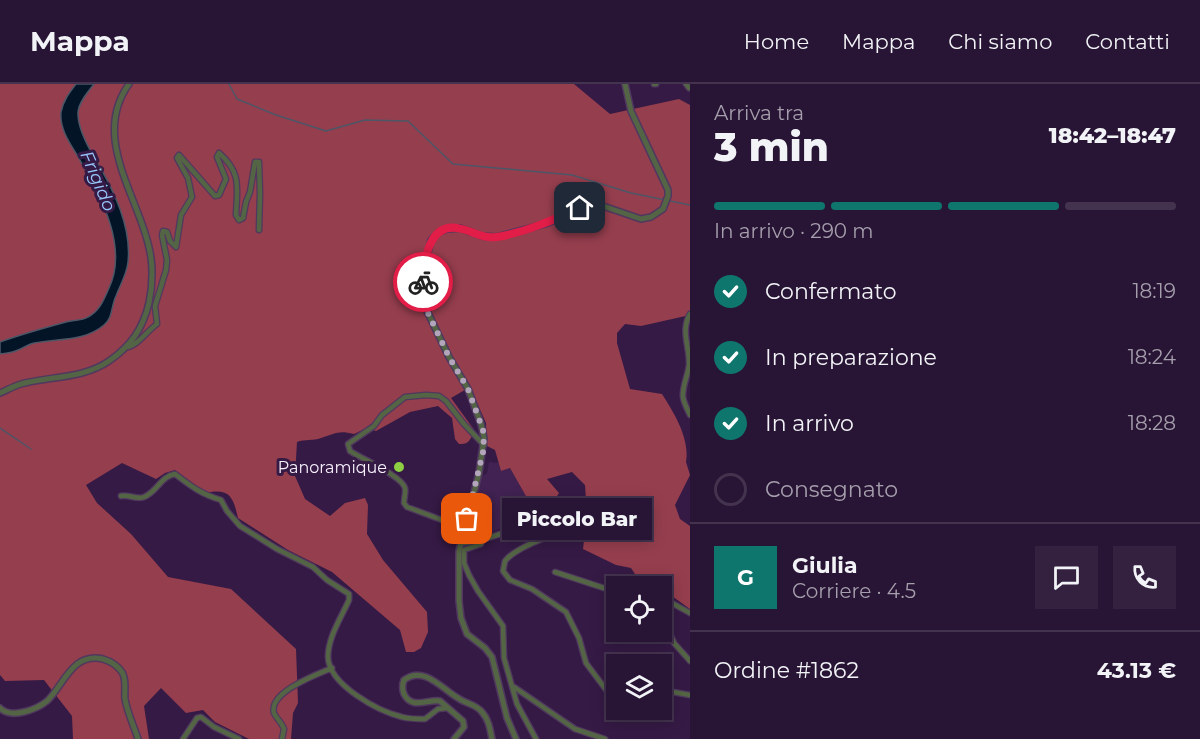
<!DOCTYPE html>
<html lang="it">
<head>
<meta charset="utf-8">
<style>
  body { margin:0; font-family:Montserrat,sans-serif; background:#342140; color:#f1f3f6; height:100vh; display:flex; flex-direction:column; font-size:22px; white-space:nowrap }
  * { box-sizing:border-box; margin:0 }
  p { font-size:20px; color:#a59eac }
  .icon { flex:none; width:33px; height:33px; fill:none; stroke:currentColor; stroke-width:2; stroke-linecap:round; stroke-linejoin:round }
  .map { position:relative; flex:1; overflow:hidden }
  .details { display:flex; flex-direction:column; background:#281434; width:510px }
  .details>* { flex:none }
  .buttons { position:absolute; left:606px; top:492px; display:grid; gap:12px }
  .buttons a { display:grid; place-items:center; width:66px; height:66px; border-radius:0px; background:#281434; box-shadow:0 3px 15px #0003,0 0 0 2px #44334f; font-size:30px }
  .pin { position:absolute; display:grid; place-items:center; width:51px; height:51px; color:#fff; margin:-26px; border-radius:12px; box-shadow:0 3px 9px #0006 }
  .courier { position:absolute; display:grid; place-items:center; width:60px; height:60px; margin:-30px; border:4px solid #e11d48; border-radius:50%; background:#fff; color:#222; box-shadow:0 2px 8px #0007 }
  .bubble { position:absolute; height:42px; border-radius:0px; background:#281434; box-shadow:0 3px 15px #0003,0 0 0 2px #44334f; font-size:20px; font-weight:800; line-height:42px; text-align:center }
  .overview em { font-style:normal; font-weight:800 }
  .overview div { display:flex; flex-direction:column-reverse }
  .overview { display:flex; align-items:center; justify-content:space-between; height:102px; padding:0 24px }
  h1 { font-size:39px; font-weight:800; line-height:45px }
  .bar { display:grid; grid-template-columns:repeat(4,1fr); gap:9px 6px; align-content:center; height:72px; padding:0 24px }
  .bar i { height:8px; border-radius:4px; background:#44334f }
  .bar .selected { background:#0f766e }
  .bar p { grid-column:span 4 }
  .line { display:flex; align-items:center; gap:15px; padding:0 24px; border-top:2px solid #44334f }
  .line div { flex:1 }
  .round { display:grid; place-items:center; flex:none; width:63px; height:63px; border-radius:0px; background:#342140 }
  ol { padding:0 24px; list-style:none }
  li { display:flex; align-items:center; gap:18px; height:66px }
  li p { margin-inline-start:auto }
  li .icon { padding:6px; border-radius:50%; background:#0f766e; color:#fff; stroke-width:4 }
  li:last-child { color:#a59eac }
  li i { width:33px; height:33px; border:3px solid #44334f; border-radius:50% }
  header { display:flex; align-items:center; gap:36px; box-sizing:border-box; height:84px; padding:0 30px; background:#281434; border-bottom:2px solid #44334f }
  header strong { font-size:28px }
  nav { display:flex; gap:33px; margin-inline-start:auto; font-size:21px }
  main { display:flex; flex:1; min-height:0 }
  .map>svg:first-child { display:block }
  .built { fill:#412252 }
  .forest { fill:#953e4e }
  .water { fill:#031427; stroke:#4c5667; stroke-width:1.5 }
  .lines { fill:none; stroke-linecap:round; stroke-linejoin:round }
  .stream { stroke:#4c5667; stroke-width:1.5 }
  .minor-casing { stroke:#50385f; stroke-width:7 }
  .tertiary-casing { stroke:#50385f; stroke-width:8 }
  .minor { stroke:#546545; stroke-width:4.5 }
  .tertiary { stroke:#546545; stroke-width:5 }
  .done { stroke:#b3a6bc; stroke-width:6; stroke-dasharray:0 10.8 }
  .route { stroke:#e11d48; stroke-width:8 }
  .poi-dot { fill:#8dce44; stroke:#351a45; stroke-width:2 }
  .labels { text-anchor:middle; stroke-width:6; stroke-linejoin:round; paint-order:stroke }
  .poi-label { font-size:16px; fill:#f7f1fc; stroke:#351a45; text-anchor:end }
  .water-label { font-size:18px; font-style:italic; fill:#98c7fb; stroke:#351a45 }
</style>
</head>
<body>
<header>
<strong>Mappa</strong>
<nav><a>Home</a><a>Mappa</a><a>Chi siamo</a><a>Contatti</a></nav>
</header>
<main>
<div class="map">
<svg width="690" height="655" viewBox="0 0 690 655">
  <rect width="100%" height="100%" fill="#351a45"/>
  <!-- built -->
  <path class="built" d="M489 378 499 379 501 387 510 384 527 414 506 428 505 432 509 441 491 448 488 441 478 443 471 433 480 394 487 389Z"/>
  <!-- forest -->
  <path class="forest" d="M0 0H574L610 30 679 15 690 21V231L641 242 625 240 617 249V259L630 305 662 310C674 329 690 354 686 378L690 391 675 421 680 435 690 442V525L662 505V502L635 500V490L631 484 616 481 583 465 587 431 585 401 572 388 547 395 559 409 549 425 540 428 527 414 510 384 501 387 495 366 487 362 486 339 470 303 451 314 475 347C470 354 470 361 459 360L455 355 452 334 438 322 410 328 376 347 367 344 354 350C337 346 336 350 321 354 313 357 305 355 297 358L295 392 305 415 330 432 345 419 365 414 368 421 367 450 383 476 427 528 428 548 421 564 414 568H406L400 546 332 488 288 466 238 434C233 412 229 404 206 409L175 386 165 389 156 395 122 379 86 401 97 419 131 450 168 493 231 505 296 565 298 619 293 629 291 655H249L215 638 203 626 186 629 161 604 144 622 149 655H73L72 632 44 596 5 597 0 591Z"/>
  <!-- water -->
  <path class="water" d="M76 0H94C88 8 79 18 78 28 77 43 88 63 95 75 113 104 132 142 128 178 127 190 120 201 116 212 111 222 113 234 104 241 84 258 58 254 34 259 28 260 24 264 18 266 12 269 6 269 0 270V258C22 250 44 244 66 238 73 236 82 237 88 233 100 227 104 215 109 204 128 164 102 114 81 78 73 63 59 47 61 28 63 17 69 9 76 0Z"/>
  <g class="lines">
    <!-- stream -->
    <path class="stream" d="M229 0 237 15 276 31 326 47 365 36 408 37 453 80 572 91 631 109 690 121
      M0 344 31 365"/>
    <defs>
      <path id="minor" d="M654 0H656
        M686 0 689 4
        M690 230C680 247 690 263 689 281 688 291 682 303 683 313 684 320 688 326 690 331
        M128 263C138 261 147 247 157 240L155 222 166 186 167 176 162 151 163 147 167 148 170 157 176 163 181 131 192 113 188 94 177 74 179 71 215 112 219 111 226 95 217 73 219 69C242 89 237 104 236 131L239 136 243 134 246 118 250 108 255 78H259L260 109 259 146
        M121 412C129 410 136 416 144 413 157 408 161 392 175 390 192 403 201 410 221 416L227 427 240 442 277 465 313 483 327 496 349 510V516C341 534 328 553 328 573 329 601 378 627 402 633 409 635 417 635 425 635L438 625 448 624
        M463 449 450 439 407 423 404 419C404 414 406 408 405 404 402 392 362 375 350 367L348 360 374 342 382 331 405 313 426 311 439 312 446 317 464 340 484 361
        M481 455V460L464 466V479L469 491 478 507 503 542 504 574 517 620 536 655
        M460 459C480 459 500 449 519 444 546 437 574 439 602 440L604 443 602 446C589 449 577 445 564 448 549 451 514 465 505 477L503 487 510 496 532 505 566 528 579 554 586 579 610 611 616 613
        M555 488 616 508
        M662 509 666 513V517
        M662 519 670 518 690 529
        M662 532 674 559 690 577
        M514 603 575 645 605 655
        M662 606 690 611
        M183 655 197 634 201 633 214 643 239 655
        M282 655 284 645C282 639 276 634 274 629 268 608 318 590 332 584"/>
      <path id="tertiary" d="M0 309C7 306 14 302 21 300 50 292 83 295 109 277 131 262 143 244 149 219 152 204 153 189 151 174 143 117 89 56 129 0
        M0 624C11 635 36 626 47 617 64 601 72 568 103 575 110 577 117 581 122 588 127 596 124 606 125 615 127 628 134 642 138 655
        M454 655 464 643 463 637 440 617C427 615 412 626 404 610 402 605 402 601 404 596 424 581 442 605 458 614 466 620 476 620 482 628 489 636 490 645 492 655
        M516 655 507 634 492 573 485 564 467 550 461 534 459 517V467L479 389 484 354 481 340 468 305 449 273 427 227 423 207 424 185 431 156 439 148 447 145 460 144 482 152 496 153 545 140 590 122 600 121 641 135 651 133 663 125 668 112V106L631 27 625 0"/>
    </defs>
    <!-- minor casing -->
    <use href="#minor" class="minor-casing"/>
    <!-- tertiary casing -->
    <use href="#tertiary" class="tertiary-casing"/>
    <!-- minor -->
    <use href="#minor" class="minor"/>
    <!-- tertiary -->
    <use href="#tertiary" class="tertiary"/>
  </g>
  <g class="lines">
    <!-- done -->
    <path class="done" d="M423 198 427 227 449 273 468 305 483 346 484 364 467 435"/>
    <!-- route -->
    <path class="route" d="M423 198C424 175 429 136 462 145 474 148 484 155 497 153 526 148 553 136 580 124"/>
  </g>
  <!-- markers -->
  <circle class="poi-dot" cx="399" cy="383" r="6"/>
  <g class="labels">
    <!-- poi labels -->
    <g class="poi-label">
      <text x="387" y="389">Panoramique</text>
    </g>
    <!-- water labels -->
    <g class="water-label">
      <text transform="translate(98 97) rotate(67)" y="6">Frigido</text>
    </g>
  </g>
</svg>
<div class="buttons">
<a><svg class="icon" aria-label="locate" viewBox="0 0 24 24"><circle cx="12" cy="12" r="6"/><path d="M12 2v4M12 18v4M2 12h4M18 12h4"/></svg></a>
<a><svg class="icon" aria-label="layers" viewBox="0 0 24 24"><path d="M12 4l9 5-9 5-9-5zM3 14l9 5 9-5"/></svg></a>
</div>
<div class="pin" style="left:467px;top:435px;background:#ea580c"><svg class="icon" aria-label="bag" viewBox="0 0 24 24"><path d="M5 8h14l-1 12H6zM9 8a3 3 0 0 1 6 0"/></svg></div>
<div class="pin" style="left:580px;top:124px;background:#1f2937"><svg class="icon" aria-label="home" viewBox="0 0 24 24"><path d="M3 11l9-7 9 7M6 9v11h12V9"/></svg></div>
<div class="courier" style="left:423px;top:198px"><svg class="icon" aria-label="bike" viewBox="0 0 24 24"><circle cx="6" cy="16" r="4"/><circle cx="18" cy="16" r="4"/><path d="M6 16l4-8h5l3 8M10 8l3 8H6M13 5h3"/></svg></div>
<div class="bubble" style="left:502px;top:414px;width:150px">Piccolo Bar</div>
</div>
<section class="details">
<div class="overview"><div><h1>3 min</h1><p>Arriva tra</p></div><em>18:42–18:47</em></div>
<div class="bar"><i class="selected"></i><i class="selected"></i><i class="selected"></i><i></i><p>In arrivo · 290 m</p></div>
<ol>
<li><svg class="icon" aria-label="check" viewBox="0 0 24 24"><path d="M5 12l5 5 9-10"/></svg>Confermato<p>18:19</p></li>
<li><svg class="icon" aria-label="check" viewBox="0 0 24 24"><path d="M5 12l5 5 9-10"/></svg>In preparazione<p>18:24</p></li>
<li><svg class="icon" aria-label="check" viewBox="0 0 24 24"><path d="M5 12l5 5 9-10"/></svg>In arrivo<p>18:28</p></li>
<li><i></i>Consegnato</li>
</ol>
<div class="line" style="height:108px"><b class="round" style="background:#0f766e;color:#fff">G</b><div><b>Giulia</b><p>Corriere · 4.5</p></div><a class="round"><svg class="icon" aria-label="chat" viewBox="0 0 24 24"><path d="M4 5h16v11H9l-5 4z"/></svg></a><a class="round"><svg class="icon" aria-label="phone" viewBox="0 0 24 24"><path d="M5 4h4l2 5-3 2q2 4 5 5l2-3 5 2v4C11 20 4 13 5 4z"/></svg></a></div>
<div class="line" style="height:78px"><div>Ordine #1862</div><b>43.13 €</b></div>
</section>
</main>
</body>
</html>
